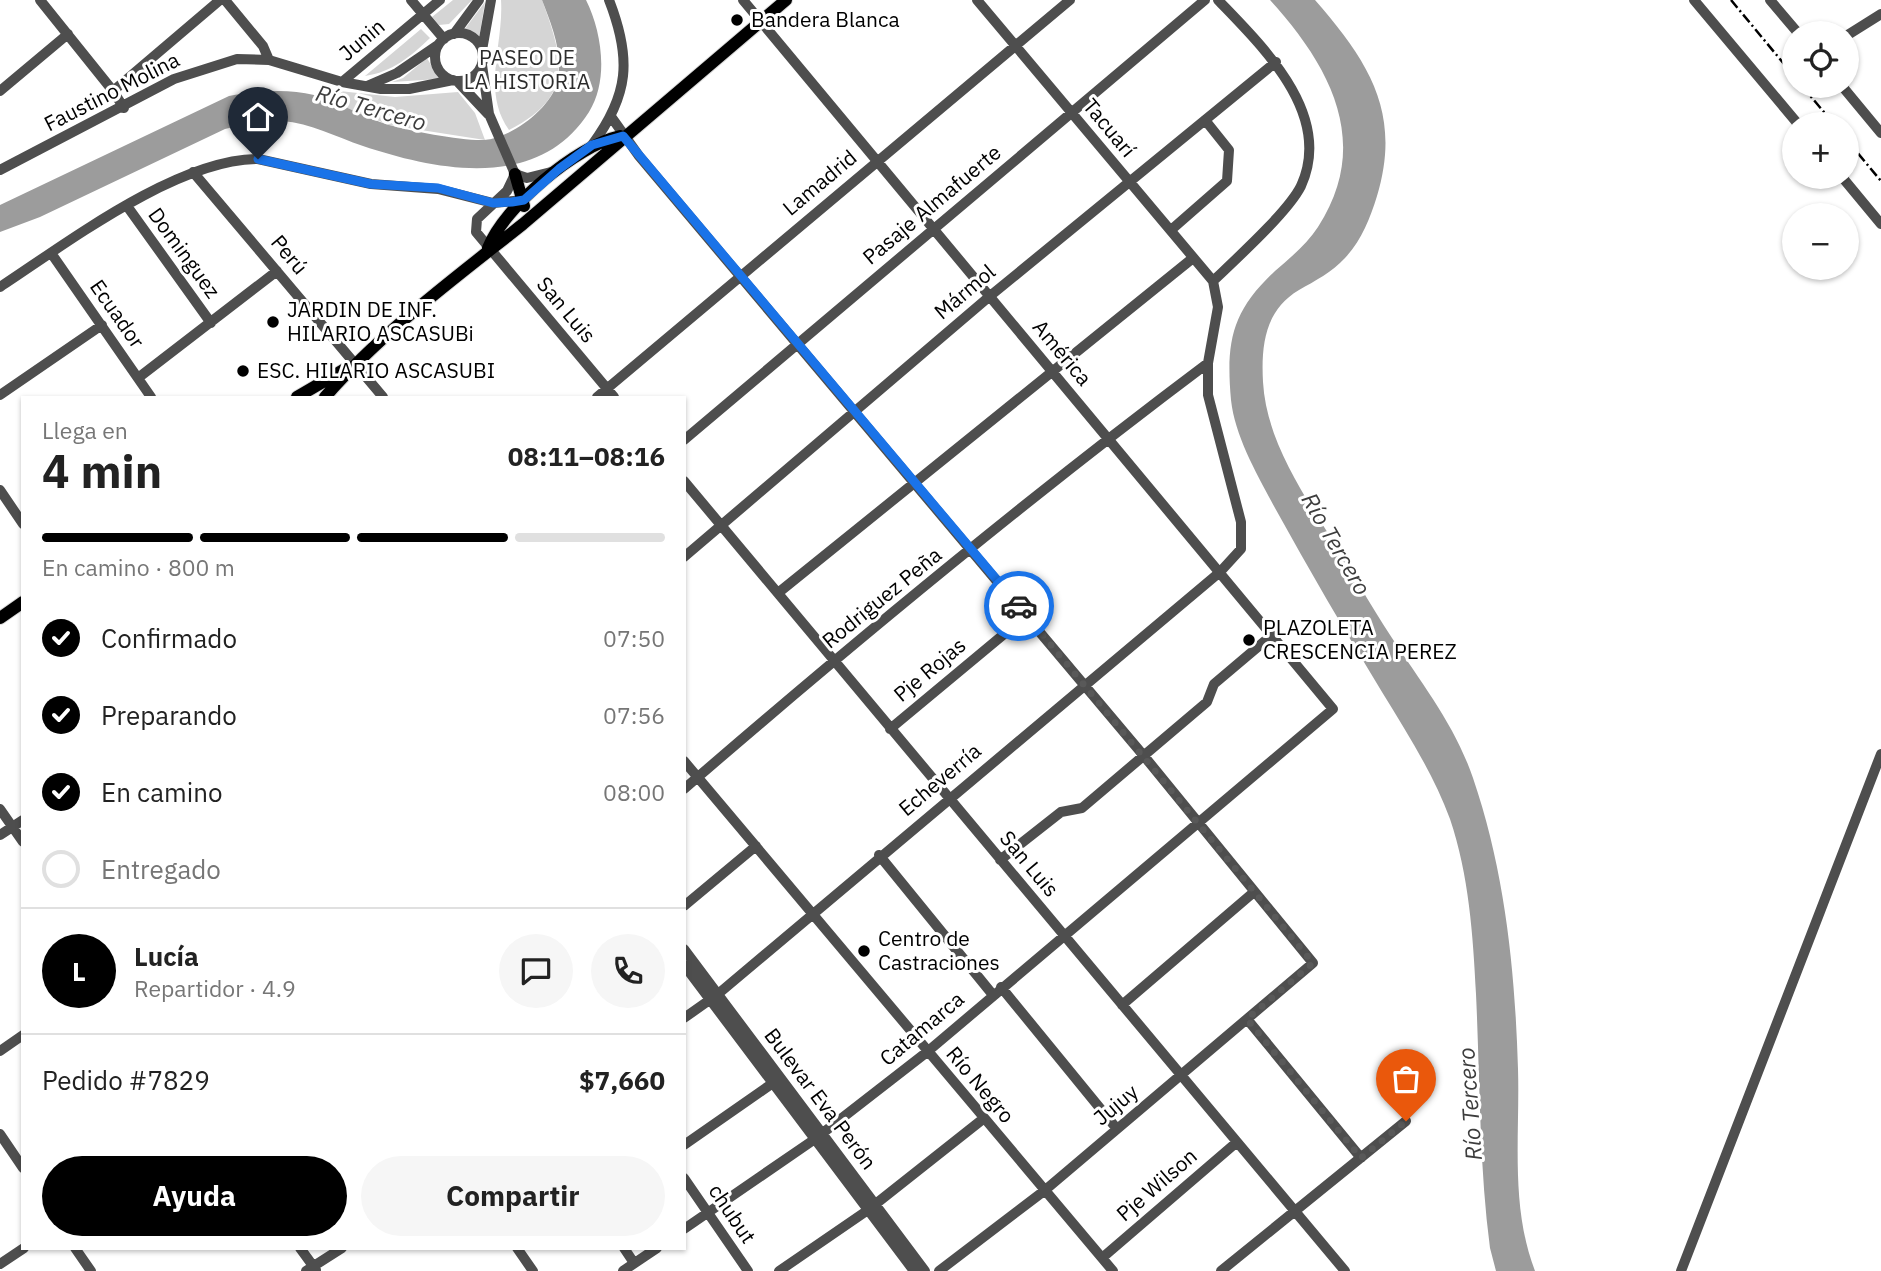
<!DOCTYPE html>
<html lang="es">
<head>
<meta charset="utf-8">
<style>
  body { margin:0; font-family:"IBM Plex Sans",sans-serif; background:#f6f6f6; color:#222; height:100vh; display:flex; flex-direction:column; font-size:26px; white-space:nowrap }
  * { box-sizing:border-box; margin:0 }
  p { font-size:23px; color:#767676 }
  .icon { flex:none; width:38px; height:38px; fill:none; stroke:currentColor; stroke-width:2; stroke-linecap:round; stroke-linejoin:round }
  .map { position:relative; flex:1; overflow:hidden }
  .sheet { position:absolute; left:21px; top:396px; width:665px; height:854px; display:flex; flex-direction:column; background:#fff; border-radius:0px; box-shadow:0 2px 5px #0004 }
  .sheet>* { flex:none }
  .controls { position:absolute; left:1782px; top:21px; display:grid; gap:14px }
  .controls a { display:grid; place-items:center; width:77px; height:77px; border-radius:50%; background:#fff; box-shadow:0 2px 5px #0004; font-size:35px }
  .pin { position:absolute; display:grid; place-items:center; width:60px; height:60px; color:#fff; margin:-72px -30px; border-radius:50% 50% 50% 0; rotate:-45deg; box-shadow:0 0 7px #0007 }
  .pin .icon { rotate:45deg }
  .courier { position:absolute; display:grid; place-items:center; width:70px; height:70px; margin:-35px; border:5px solid #1a73e8; border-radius:50%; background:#fff; color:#222; box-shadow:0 2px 9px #0007 }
  .overview em { font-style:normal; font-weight:800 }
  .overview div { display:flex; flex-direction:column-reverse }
  .overview { display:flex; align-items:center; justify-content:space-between; height:119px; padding:0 21px }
  h1 { font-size:46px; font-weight:800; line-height:52px }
  .bar { display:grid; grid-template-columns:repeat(4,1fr); gap:10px 7px; align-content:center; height:84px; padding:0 21px }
  .bar i { height:9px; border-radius:5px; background:#e0e0e0 }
  .bar .on { background:#000 }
  .bar p { grid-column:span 4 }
  .line { display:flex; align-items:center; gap:18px; padding:0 21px; border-top:2px solid #e0e0e0 }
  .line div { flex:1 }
  .round { display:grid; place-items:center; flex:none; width:74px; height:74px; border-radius:37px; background:#f6f6f6 }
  ol { padding:0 21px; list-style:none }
  li { display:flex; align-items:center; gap:21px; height:77px }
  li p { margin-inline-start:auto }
  li .icon { padding:7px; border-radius:50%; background:#000; color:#fff; stroke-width:4 }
  li:last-child { color:#767676 }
  li i { width:38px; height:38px; border:4px solid #e0e0e0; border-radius:50% }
  .action { display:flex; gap:14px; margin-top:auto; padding:14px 21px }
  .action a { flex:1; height:80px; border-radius:42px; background:#000; color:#fff; font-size:28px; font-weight:800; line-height:80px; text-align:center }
  .action a+a { background:#f6f6f6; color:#222 }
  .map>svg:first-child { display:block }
  .green { fill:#d5d5d5 }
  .water { fill:#9c9c9c }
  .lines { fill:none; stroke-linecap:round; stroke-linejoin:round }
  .major-casing { stroke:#dbdbdb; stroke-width:14 }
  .minor { stroke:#4e4e4e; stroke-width:10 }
  .major { stroke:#000; stroke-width:12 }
  .rail { stroke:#000; stroke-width:2.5; stroke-dasharray:10 3.5 2 3.5; stroke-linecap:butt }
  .done { stroke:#595959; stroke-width:7; stroke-dasharray:0 12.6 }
  .route { stroke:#1a73e8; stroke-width:9 }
  .poi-dot { fill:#000; stroke:#fff; stroke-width:2.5 }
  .labels { text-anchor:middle; stroke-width:6; stroke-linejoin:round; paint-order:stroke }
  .poi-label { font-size:21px; fill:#000; stroke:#fff; text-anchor:start }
  .street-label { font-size:21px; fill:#000; stroke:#fff }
  .park-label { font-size:21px; fill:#2c2c2c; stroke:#fff }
  .water-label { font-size:23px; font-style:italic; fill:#3d3d3d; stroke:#fff }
</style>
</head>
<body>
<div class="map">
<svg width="1881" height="1271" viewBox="0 0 1881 1271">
  <rect width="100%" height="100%" fill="#fff"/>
  <!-- green -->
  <path class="green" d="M453 0H472L449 24 439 25 432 17Z
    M501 0H542C564 60 574 97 509 130 481 91 504 44 501 0Z
    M485 2 479 38 464 30Z
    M421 29 430 38C410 57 392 72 365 76Z
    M427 58 439 79 392 82 403 78Z
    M330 90 395 97 458 92 475 113 485 140 389 125 330 101Z"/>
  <!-- water -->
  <path class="water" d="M542 0H586C602 32 609 80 589 112 539 191 438 171 363 146 336 137 311 123 282 121 263 119 243 125 225 129L40 217 0 232V205L229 96C256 91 287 88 314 95 340 102 363 117 389 125 410 131 463 141 484 140 511 138 550 109 557 83 564 55 552 26 542 0Z
    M1270 0H1315C1369 62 1402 113 1377 196 1370 219 1361 241 1345 258 1332 272 1315 281 1299 290 1265 310 1261 345 1263 382 1266 436 1298 486 1326 530 1348 565 1369 603 1392 638 1422 684 1455 725 1473 778 1505 872 1515 969 1518 1069 1520 1136 1510 1206 1535 1271H1496L1490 1248C1479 1164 1480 1078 1476 994 1473 935 1469 875 1450 819 1433 773 1407 733 1382 692 1345 631 1309 570 1275 508 1258 476 1235 437 1231 400 1226 343 1231 312 1275 271 1290 258 1307 244 1318 227 1373 142 1329 65 1270 0Z"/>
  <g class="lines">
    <defs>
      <path id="major" d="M515 174 524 206
        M488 248C505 206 576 146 620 136
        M297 397 345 369
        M325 397C383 331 455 278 523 224L786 0
        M0 618 23 602"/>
    </defs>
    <!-- major casing -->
    <use href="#major" class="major-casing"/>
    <!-- minor -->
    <path class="minor" d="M40 0 113 91 124 108
      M225 0 263 46 269 60
      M411 0 444 39
      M977 0 1213 281
      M1694 0 1798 124
      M1770 0 1798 33
      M435 57a24 24 0 1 1 48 0a24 24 0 1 1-48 0Z
      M454 34 479 0
      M1846 36 1881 14
      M482 50 491 0
      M482 65 489 114 515 174
      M457 81 488 114
      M342 82 440 0
      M367 86 397 73 438 45
      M1842 86 1881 133
      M0 91 68 34
      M113 91 220 0
      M612 118 639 156 1144 756 1313 963 1044 1191 939 1271
      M592 145C629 95 632 59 609 0
      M0 170 174 79 237 59 269 60 342 82 381 89H409L453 80
      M193 172 383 397
      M515 174 507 191 477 219 476 232 614 397
      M515 174 527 178 551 172
      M1842 177 1881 224
      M127 206 211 323
      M1171 230 1227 181 1229 150 1205 120
      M51 253 151 397
      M1213 281C1236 259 1288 212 1301 186 1334 114 1262 46 1218 0
      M0 287C67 243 177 159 258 159L371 184 438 189 493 203 524 200
      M138 378 277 271
      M0 395 102 325
      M597 397 1070 0
      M684 440 1205 0
      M684 481 1345 1271
      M0 490 23 524
      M684 557 990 296 1276 62
      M778 593 1193 258
      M890 729 1027 615
      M684 761 1113 1271
      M684 789C854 642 1028 498 1208 363
      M0 809 23 842
      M0 835 23 820
      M879 855 993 995
      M1000 860 1061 812 1082 808 1207 702 1214 684 1273 634
      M684 906 756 846
      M684 949 925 1271
      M684 965 914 1271
      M1001 987 1117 1129
      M1122 1005 1254 892
      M684 1018 718 994 1220 572 1241 549V522L1208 395V363L1218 307 1213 281
      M1247 1019 1361 1158
      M0 1051 23 1035
      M0 1134 23 1168
      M684 1145 773 1083
      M684 1178 748 1271
      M684 1229 815 1139 927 1052 1333 709 743 0
      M75 1248 91 1271
      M300 1248 316 1270
      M517 1248 533 1271
      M624 1248 634 1263
      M1102 1258 1237 1142
      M0 1264 24 1248
      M306 1271 342 1248
      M623 1271 657 1248
      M779 1271 868 1210 983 1119
      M1221 1271 1406 1121
      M1681 1271 1881 754"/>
    <!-- major -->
    <use href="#major" class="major"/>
    <!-- rail -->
    <path class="rail" d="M1731 0 1794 76
      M1802 86 1834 124
      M1846 139 1881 181"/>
  </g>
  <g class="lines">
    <!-- done -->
    <path class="done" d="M1019 606 1313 963 1247 1019 1361 1158 1406 1121"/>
    <!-- route -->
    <path class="route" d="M258 159 371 184 438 188 493 203 512 202 524 200 559 169 592 145 623 136 1019 606"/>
  </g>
  <!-- markers -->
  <g class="poi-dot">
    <circle cx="737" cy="20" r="7"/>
    <circle cx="273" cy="322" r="7"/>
    <circle cx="243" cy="371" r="7"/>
    <circle cx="1249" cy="640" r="7"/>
    <circle cx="864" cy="951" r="7"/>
  </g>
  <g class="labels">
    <!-- poi labels -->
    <g class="poi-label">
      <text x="751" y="27">Bandera Blanca</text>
      <text x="287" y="317">JARDIN DE INF.<tspan x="287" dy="24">HILARIO ASCASUBi</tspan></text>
      <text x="257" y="378">ESC. HILARIO ASCASUBI</text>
      <text x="1263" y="635">PLAZOLETA<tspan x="1263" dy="24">CRESCENCIA PEREZ</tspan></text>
      <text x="878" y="946">Centro de<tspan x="878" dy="24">Castraciones</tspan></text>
    </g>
    <!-- street labels -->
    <g class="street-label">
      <text transform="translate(362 40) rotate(-40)" y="7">Junin</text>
      <text transform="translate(112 92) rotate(-27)" y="7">Faustino Molina</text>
      <text transform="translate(1109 128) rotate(50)" y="7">Tacuarí</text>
      <text transform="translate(820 183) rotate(-40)" y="7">Lamadrid</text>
      <text transform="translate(932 205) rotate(-40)" y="7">Pasaje Almafuerte</text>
      <text transform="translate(184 253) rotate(54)" y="7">Dominguez</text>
      <text transform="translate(289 255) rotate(50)" y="7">Perú</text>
      <text transform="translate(965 292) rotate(-40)" y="7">Mármol</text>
      <text transform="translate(566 310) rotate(50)" y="7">San Luis</text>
      <text transform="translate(117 314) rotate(55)" y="7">Ecuador</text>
      <text transform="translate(1062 353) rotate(50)" y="7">América</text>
      <text transform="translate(882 598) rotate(-39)" y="7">Rodriguez Peña</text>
      <text transform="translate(930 670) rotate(-40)" y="7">Pje Rojas</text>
      <text transform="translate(940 780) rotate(-40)" y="7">Echeverría</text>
      <text transform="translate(1029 864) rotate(50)" y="7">San Luis</text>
      <text transform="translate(922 1029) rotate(-40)" y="7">Catamarca</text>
      <text transform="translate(980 1085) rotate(50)" y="7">Río Negro</text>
      <text transform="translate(820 1099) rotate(53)" y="7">Bulevar Eva Perón</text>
      <text transform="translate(1116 1105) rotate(-40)" y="7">Jujuy</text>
      <text transform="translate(1157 1185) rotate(-41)" y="7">Pje Wilson</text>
      <text transform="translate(732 1214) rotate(56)" y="7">chubut</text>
    </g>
    <!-- park labels -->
    <g class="park-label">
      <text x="527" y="65">PASEO DE<tspan x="527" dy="24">LA HISTORIA</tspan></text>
    </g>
    <!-- water labels -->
    <g class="water-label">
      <text transform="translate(371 108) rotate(16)" y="8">Río Tercero</text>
      <text transform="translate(1336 544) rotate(60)" y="8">Río Tercero</text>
      <text transform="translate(1470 1104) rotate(-94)" y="8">Río Tercero</text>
    </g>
  </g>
</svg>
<div class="controls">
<a><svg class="icon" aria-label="locate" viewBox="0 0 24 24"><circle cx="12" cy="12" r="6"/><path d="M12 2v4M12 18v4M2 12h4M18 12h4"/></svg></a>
<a>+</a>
<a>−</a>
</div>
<div class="pin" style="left:1406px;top:1121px;background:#ea580c"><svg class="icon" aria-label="bag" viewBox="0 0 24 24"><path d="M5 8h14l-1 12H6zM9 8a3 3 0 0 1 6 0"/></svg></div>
<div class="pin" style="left:258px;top:159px;background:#1f2937"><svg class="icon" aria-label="home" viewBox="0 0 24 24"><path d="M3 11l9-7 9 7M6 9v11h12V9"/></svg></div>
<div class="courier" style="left:1019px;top:606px"><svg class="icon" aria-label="car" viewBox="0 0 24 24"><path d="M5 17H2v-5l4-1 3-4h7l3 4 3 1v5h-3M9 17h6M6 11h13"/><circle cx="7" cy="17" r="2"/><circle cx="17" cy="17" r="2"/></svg></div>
<section class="sheet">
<div class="overview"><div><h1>4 min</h1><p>Llega en</p></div><em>08:11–08:16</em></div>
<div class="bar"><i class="on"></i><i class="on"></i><i class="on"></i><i></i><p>En camino · 800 m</p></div>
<ol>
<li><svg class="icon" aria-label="check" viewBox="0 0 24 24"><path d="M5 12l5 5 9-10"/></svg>Confirmado<p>07:50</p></li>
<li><svg class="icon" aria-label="check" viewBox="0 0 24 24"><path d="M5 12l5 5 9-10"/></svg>Preparando<p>07:56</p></li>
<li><svg class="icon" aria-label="check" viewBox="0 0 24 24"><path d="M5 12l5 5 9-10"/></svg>En camino<p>08:00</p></li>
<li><i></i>Entregado</li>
</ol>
<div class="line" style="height:126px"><b class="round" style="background:#000;color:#fff">L</b><div><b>Lucía</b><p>Repartidor · 4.9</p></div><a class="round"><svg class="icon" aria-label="chat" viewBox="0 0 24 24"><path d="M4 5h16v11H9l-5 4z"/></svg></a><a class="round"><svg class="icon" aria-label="phone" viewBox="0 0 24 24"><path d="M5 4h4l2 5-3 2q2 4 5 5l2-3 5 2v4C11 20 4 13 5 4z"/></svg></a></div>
<div class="line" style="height:91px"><div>Pedido #7829</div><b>$7,660</b></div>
<div class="action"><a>Ayuda</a><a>Compartir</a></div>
</section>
</div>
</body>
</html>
